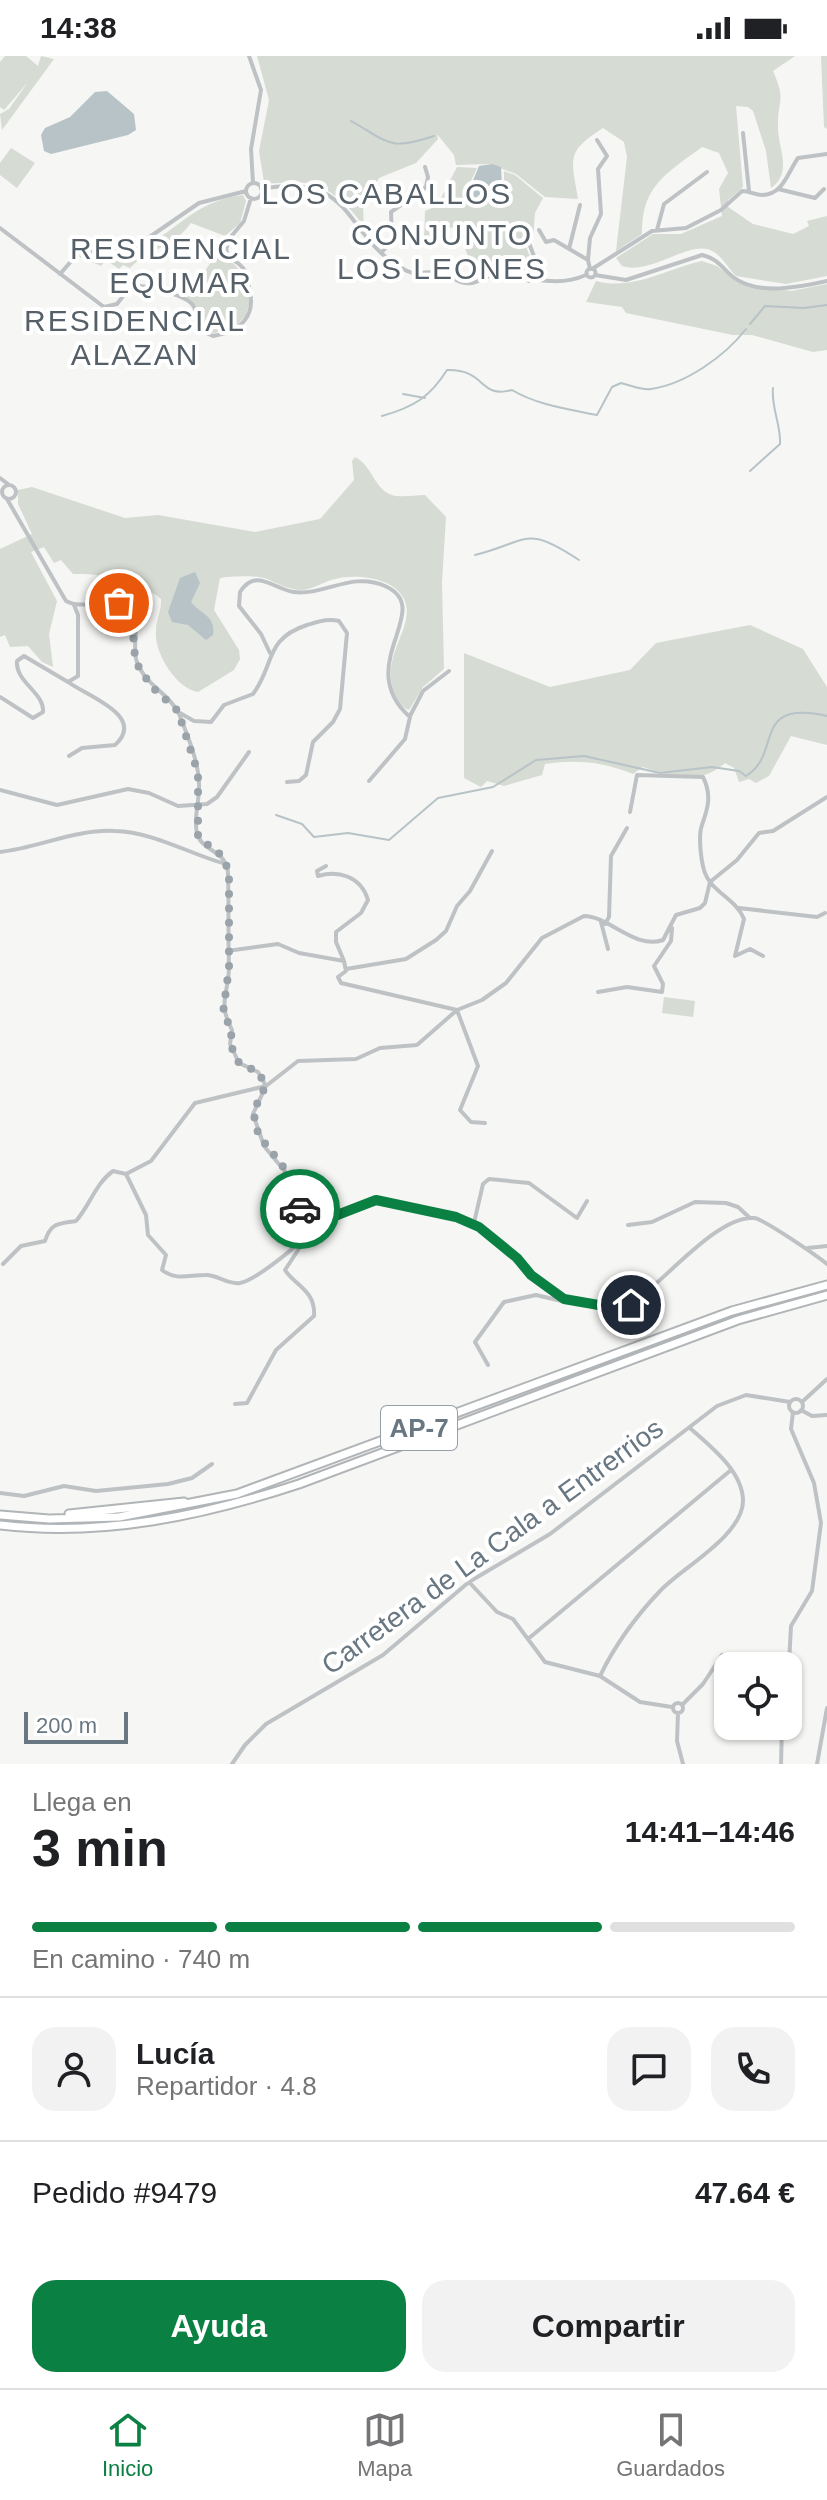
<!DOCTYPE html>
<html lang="es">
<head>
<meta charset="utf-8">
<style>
  body { margin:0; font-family:Helvetica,sans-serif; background:#f2f2f2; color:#202124; height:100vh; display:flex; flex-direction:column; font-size:30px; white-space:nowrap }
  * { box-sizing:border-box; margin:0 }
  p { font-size:26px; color:#757577 }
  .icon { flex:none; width:44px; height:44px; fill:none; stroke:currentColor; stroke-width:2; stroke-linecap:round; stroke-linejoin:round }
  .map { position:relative; height:1708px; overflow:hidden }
  .drawer { display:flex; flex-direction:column; background:#fff; flex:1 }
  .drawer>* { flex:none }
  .tools { position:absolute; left:714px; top:1596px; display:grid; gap:16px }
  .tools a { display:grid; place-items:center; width:88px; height:88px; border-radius:16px; background:#fff; box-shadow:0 2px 6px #0004; font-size:40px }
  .scale { position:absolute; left:24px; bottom:20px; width:104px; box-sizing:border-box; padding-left:8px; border:4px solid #687782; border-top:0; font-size:22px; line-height:28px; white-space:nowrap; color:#687782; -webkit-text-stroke:6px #fff; paint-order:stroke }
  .pin { position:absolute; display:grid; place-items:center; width:68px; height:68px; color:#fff; margin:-34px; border:4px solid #fff; border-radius:50%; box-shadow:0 2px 8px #0007 }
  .courier { position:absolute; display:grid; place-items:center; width:80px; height:80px; margin:-40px; border:6px solid #0b8043; border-radius:50%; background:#fff; color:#222; box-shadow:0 2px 10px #0007 }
  .head em { font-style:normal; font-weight:700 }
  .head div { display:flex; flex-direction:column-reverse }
  .head { display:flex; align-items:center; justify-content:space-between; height:136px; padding:0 32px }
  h1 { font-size:52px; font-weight:700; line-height:60px }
  .bar { display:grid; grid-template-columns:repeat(4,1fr); gap:12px 8px; align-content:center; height:96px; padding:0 32px }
  .bar i { height:10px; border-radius:6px; background:#e0e0e0 }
  .bar .on { background:#0b8043 }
  .bar p { grid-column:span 4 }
  .line { display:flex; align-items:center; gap:20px; padding:0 32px; border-top:2px solid #e0e0e0 }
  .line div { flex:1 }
  .round { display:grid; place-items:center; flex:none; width:84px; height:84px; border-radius:24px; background:#f2f2f2 }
  .button { display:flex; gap:16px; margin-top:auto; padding:16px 32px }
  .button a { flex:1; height:92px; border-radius:24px; background:#0b8043; color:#fff; font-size:32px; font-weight:700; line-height:92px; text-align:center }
  .button a+a { background:#f2f2f2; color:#202124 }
  .status { display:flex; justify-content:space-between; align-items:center; height:56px; padding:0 40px; background:#fff; direction:ltr }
  .status svg { height:22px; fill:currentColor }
  .dock { display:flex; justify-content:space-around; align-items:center; height:112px; border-top:2px solid #e0e0e0; background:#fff; font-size:22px; color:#757577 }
  .dock a { display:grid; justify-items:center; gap:4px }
  .dock .on { color:#0b8043 }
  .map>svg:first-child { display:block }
  .green { fill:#d6dbd3 }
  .water { fill:#b7c3c7 }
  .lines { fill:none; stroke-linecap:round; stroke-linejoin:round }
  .stream { stroke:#b7c3c7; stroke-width:2 }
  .highway-casing { stroke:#b1b5b8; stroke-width:11 }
  .minor { stroke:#bec2c5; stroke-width:4 }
  .highway { stroke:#fff; stroke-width:7 }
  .done { stroke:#9aa3aa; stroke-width:8; stroke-dasharray:0 14.4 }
  .route { stroke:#0b8043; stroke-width:10 }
  .labels { text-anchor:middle; stroke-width:8; stroke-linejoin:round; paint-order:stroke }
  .shield { fill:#fff; stroke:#95a0a8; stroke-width:2 }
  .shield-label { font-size:26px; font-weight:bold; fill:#687782 }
  .street-label { font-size:28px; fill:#687782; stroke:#fff }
  .neighbourhood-label { font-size:30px; letter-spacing:2px; fill:#566068; stroke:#fff }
</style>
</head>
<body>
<div class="status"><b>14:38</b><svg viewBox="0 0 49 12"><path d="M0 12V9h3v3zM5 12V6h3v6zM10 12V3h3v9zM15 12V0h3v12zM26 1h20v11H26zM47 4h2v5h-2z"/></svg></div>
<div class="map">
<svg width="827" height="1708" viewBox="0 0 827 1708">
  <rect width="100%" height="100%" fill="#f6f6f4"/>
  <!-- green -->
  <path class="green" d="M5 0H26L38 10 41 0 54 3 2 74 0 58 9 53 28 26 4 54 0 51V6Z
    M257 0H795L773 15C787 47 777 42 778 72 778 92 793 117 771 132L766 95 753 55 748 51 736 50 743 131 728 144V151L753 168 793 178 809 170 807 165 827 160V220L786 228 736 220C729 213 722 201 714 196 692 181 652 220 622 210L616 202 653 178H681L722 160 719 133 728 117 719 97 702 91C667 117 641 130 642 178L616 195 627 101 624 86 603 72C566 96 571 101 578 143L545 141 516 118 489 108 456 109 454 99 437 78 438 83 416 107 379 122 363 152 364 171C348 147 327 127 296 126 285 126 275 129 264 126L259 95 269 44Z
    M821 0H827V73L824 71Z
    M11 92 35 107 17 132 0 119V107Z
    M457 111 477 112 464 140V148L472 147 488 133 504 131V115L515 119 543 142 535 157 533 182 524 185 530 201 527 215 489 212 485 205H470L456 171 440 173 424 185 425 155 437 150Z
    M243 139 246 145 240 167 225 180 191 167C171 194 148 192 130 212L123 209 119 213 106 204 101 210 77 200C93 192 115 201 132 195 176 180 189 146 243 139Z
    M220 193 243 218 250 245 246 259 235 271 211 278 202 273 199 254 186 242Z
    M702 205 717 210 738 227 791 235 827 228V294L813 296 752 279H733L626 257 622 251 586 246 596 225C632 235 666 213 702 205Z
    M355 401C372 409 374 433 392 439 401 442 415 439 425 439L446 461 442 526 444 613 423 631 409 654C402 652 397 644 394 637 380 597 417 571 404 543 393 520 352 517 331 524 322 527 313 533 302 534 289 534 279 528 267 523 257 519 232 520 220 522L214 554 239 594 240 603 234 614 198 636C176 632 154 597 156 575 156 563 162 555 161 543 139 524 101 517 73 518L61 504 54 507 44 491 31 496 57 545 49 578 53 611 42 606 28 590 10 591 5 579 0 581V493L32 478 18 448V434L32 431 125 462 158 459 255 476 320 463 354 424 352 405Z
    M750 569 803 593 827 631V689L791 680 769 720 756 727 749 723 739 726 734 712 725 707C701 729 672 721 643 711L633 718C603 706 577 703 545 708L542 719 504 730 487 725 481 731 464 722V597L550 631 630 614 656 587Z
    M664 941 695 945 693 961 662 957Z"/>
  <!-- water -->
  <path class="water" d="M107 35 134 58 136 74 128 79 51 98 44 95 41 79 45 72 70 61 95 36Z
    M492 108 501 111 502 130 487 132 471 146H464L479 110Z
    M195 516 200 527 191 546C200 558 216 559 213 579L206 584 188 569 172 566 168 556 180 522Z"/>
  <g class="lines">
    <!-- stream -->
    <path class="stream" d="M351 65C390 87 389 95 434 80
      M750 268 765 250 804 252 827 249
      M403 338 425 342
      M382 360C414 351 430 341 447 314 487 313 478 343 512 334 537 349 568 353 597 359L612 331 621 327C630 329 643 335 651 333 686 328 725 300 746 273
      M750 415 780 388C781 368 771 352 773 332
      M475 499C530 485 525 468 579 504
      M276 759 302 768 314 781 348 777 389 784 438 742 493 731 536 704 584 700 660 717 712 711 739 715 746 720C783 698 750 643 827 660"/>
    <defs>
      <path id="highway" d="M69 1458 184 1446
        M0 1459 49 1463 119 1461 237 1438 732 1255 827 1229
        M0 1469C103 1481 202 1460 299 1428L738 1264 827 1239"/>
    </defs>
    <!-- highway casing -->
    <use href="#highway" class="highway-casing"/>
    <!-- minor -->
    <path class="minor" d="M249 0 261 34 251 93 253 127
      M743 77 749 135
      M246 135a8 8 0 1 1 16 0a8 8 0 1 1-16 0Z
      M261 133C358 115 341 181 407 215 417 220 426 215 437 216 450 218 458 229 472 227 480 226 487 219 495 219 528 219 554 233 586 219
      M778 133 815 142 824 133
      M0 172 104 251 117 248 130 231C141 227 184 239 192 248 198 255 197 266 200 274L213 280C241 275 257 260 249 231 248 225 247 217 243 212 237 204 230 206 226 194L229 183 244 165 251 142
      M539 174 546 186 554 184 588 204 590 213
      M657 174 664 148 707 116
      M569 193 580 149
      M381 197 392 185 391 156 426 131 428 121 425 111
      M588 204 590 182 601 158 598 113 607 100 597 84
      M586.5 217a4.5 4.5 0 1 1 9 0a4.5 4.5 0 1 1-9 0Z
      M592 213 652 175 686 172 721 154 742 135C750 135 755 139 762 139 783 139 788 116 798 102L827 98
      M60 218 81 194 114 196 135 191 199 147 246 135
      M595 219 626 224 702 199C717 202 722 212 733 221 757 240 801 231 827 225
      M529 225 535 203 529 187
      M0 422 8 428
      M2 436a7 7 0 1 1 14 0a7 7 0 1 1-14 0Z
      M270 597 261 578 239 550 240 536C256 511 273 533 294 536 324 540 352 515 385 530 437 553 351 609 410 661L405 683 369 725
      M68 626C87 640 147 660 115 689L82 692 69 700
      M0 641 33 662 43 656C45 637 15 626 17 605L24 600 68 626 78 620V559L74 549
      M180 657 194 665 211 666 224 649 253 638C275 609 264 583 307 569 318 566 328 562 339 565L347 577 340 653 333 666 313 686 306 719 299 725 287 726
      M410 660 423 635 449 615
      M0 734 57 749 128 733 149 737 178 750 207 748 217 741 249 696
      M827 741 773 775 759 777 737 804 710 826 705 847 700 852 676 859 663 884C635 894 609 860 584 860L542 882 506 927 482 944 457 954 417 989 380 992 356 1003 298 1005 266 1030 253 1058 264 1090 287 1118 308 1172 376 1144 456 1161 479 1171 517 1202 531 1219 564 1243 628 1250C660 1231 716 1159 754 1162 764 1163 817 1200 827 1208
      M630 756 637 719 703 721C712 739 708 752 702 769 698 779 701 804 704 814 710 836 736 842 744 863L735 900 750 893 763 900
      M0 796C38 792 75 773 115 775 154 776 189 798 226 808
      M326 810 317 815 318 820C338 814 361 820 368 844L361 857 336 876V886L344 905
      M739 852 817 861 825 857
      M601 866 608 893
      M605 868 609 861 611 800 627 772
      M227 895 278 888 299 897 344 905 346 915 338 921 341 927 457 954 478 1010 460 1054 471 1066 485 1067
      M346 913 406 903 436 884 446 875 457 850 470 835 492 795
      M598 936 627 931 662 936 663 928 654 910 671 885 672 872
      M126 1118 146 1159 148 1179 166 1199 162 1214C176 1225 189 1219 205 1219 217 1218 227 1229 240 1227 256 1224 302 1187 312 1173
      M474 1167 483 1128 489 1123 529 1127 577 1162 587 1145
      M628 1169 652 1166 695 1146 726 1147 738 1151 750 1162
      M808 1192 827 1190
      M3 1208 21 1190 45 1185C51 1166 59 1168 76 1165 90 1149 96 1127 113 1115L126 1118 151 1105 195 1047 266 1030 258 1016 239 1007 230 988 232 974C217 946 229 938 229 910 228 880 229 848 228 818 228 794 201 796 197 777 193 762 200 744 199 728 199 707 187 678 179 658 170 638 145 629 137 606 130 588 145 561 125 550 108 540 84 555 66 545L7 443
      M488 1309 475 1286 504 1246 536 1239 566 1246
      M789 1350a7 7 0 1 1 14 0a7 7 0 1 1-14 0Z
      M802 1346 827 1323
      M235 1348 247 1347 276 1294 314 1260C316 1234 293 1228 285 1214L304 1185
      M801 1354 812 1360 827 1359
      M0 1437 24 1440 64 1430 96 1435 168 1428 192 1422 212 1408
      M469 1526 497 1556 513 1563 545 1606 600 1620 640 1646 672 1651
      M528 1583 731 1414
      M600 1620C615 1589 637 1559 661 1534 682 1512 743 1479 743 1445 743 1415 710 1390 690 1372
      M788 1626 791 1570 812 1535 821 1467 814 1427 791 1373 793 1356
      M673 1652a5 5 0 1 1 10 0a5 5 0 1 1-10 0Z
      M682 1649 703 1628 722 1599
      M678 1657 677 1685 683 1708
      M232 1708 245 1689 266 1668 383 1599 469 1526 550 1478 717 1350 746 1339 790 1346
      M781 1708 782 1670
      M817 1708 827 1652"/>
    <!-- highway -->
    <use href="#highway" class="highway"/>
  </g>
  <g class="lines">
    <!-- done -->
    <path class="done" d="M119 547 135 560 133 589 137 608 151 630 178 655 198 717V781L221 799 229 815V912L223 957 232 974 230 988 239 1007 258 1016 266 1030C241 1070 261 1080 284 1112 291 1122 295 1141 300 1153"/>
    <!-- route -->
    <path class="route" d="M300 1153 308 1172 312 1173 327 1163 376 1144 456 1161 479 1171 517 1202 531 1219 564 1243 616 1252 631 1249"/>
  </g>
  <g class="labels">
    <!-- shield labels -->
    <rect class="shield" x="381" y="1350" width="76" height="44" rx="6"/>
    <g class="shield-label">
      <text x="419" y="1381">AP-7</text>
    </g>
    <!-- street labels -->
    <g class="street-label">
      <text transform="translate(492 1490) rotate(-36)" y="10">Carretera de La Cala a Entrerrios</text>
    </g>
    <!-- neighbourhood labels -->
    <g class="neighbourhood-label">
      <text x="387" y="148">LOS CABALLOS</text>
      <text x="442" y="189">CONJUNTO<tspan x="442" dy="34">LOS LEONES</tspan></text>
      <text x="181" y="203">RESIDENCIAL<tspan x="181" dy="34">EQUMAR</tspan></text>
      <text x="135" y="275">RESIDENCIAL<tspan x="135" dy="34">ALAZAN</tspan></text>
    </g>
  </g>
</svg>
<div class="tools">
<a><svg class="icon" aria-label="locate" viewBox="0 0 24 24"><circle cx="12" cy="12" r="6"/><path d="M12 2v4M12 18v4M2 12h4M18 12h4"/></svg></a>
</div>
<div class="scale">200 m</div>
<div class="pin" style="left:119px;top:547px;background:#ea580c"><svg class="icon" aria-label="bag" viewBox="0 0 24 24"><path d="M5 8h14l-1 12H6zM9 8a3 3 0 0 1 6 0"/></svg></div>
<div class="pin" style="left:631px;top:1249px;background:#1f2937"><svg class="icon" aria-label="home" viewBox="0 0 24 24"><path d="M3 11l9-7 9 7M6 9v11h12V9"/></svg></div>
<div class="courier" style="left:300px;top:1153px"><svg class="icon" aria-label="car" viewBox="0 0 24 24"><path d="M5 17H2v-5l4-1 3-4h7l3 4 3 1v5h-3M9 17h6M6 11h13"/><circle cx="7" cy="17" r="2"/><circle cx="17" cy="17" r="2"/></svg></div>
</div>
<section class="drawer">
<div class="head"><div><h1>3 min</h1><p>Llega en</p></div><em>14:41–14:46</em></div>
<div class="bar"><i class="on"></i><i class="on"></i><i class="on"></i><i></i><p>En camino · 740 m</p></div>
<div class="line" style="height:144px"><a class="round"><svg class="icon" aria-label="person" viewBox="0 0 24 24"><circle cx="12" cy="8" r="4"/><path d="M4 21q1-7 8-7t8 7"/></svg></a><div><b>Lucía</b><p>Repartidor · 4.8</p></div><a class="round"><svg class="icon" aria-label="chat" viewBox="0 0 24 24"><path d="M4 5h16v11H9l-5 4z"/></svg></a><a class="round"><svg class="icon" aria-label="phone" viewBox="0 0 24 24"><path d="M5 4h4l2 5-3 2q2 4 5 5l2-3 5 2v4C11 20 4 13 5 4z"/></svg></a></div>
<div class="line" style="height:104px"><div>Pedido #9479</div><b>47.64 €</b></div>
<div class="button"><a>Ayuda</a><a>Compartir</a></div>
</section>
<nav class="dock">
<a class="on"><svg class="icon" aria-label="home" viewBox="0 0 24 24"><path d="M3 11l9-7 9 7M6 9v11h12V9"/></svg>Inicio</a>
<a><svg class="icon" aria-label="map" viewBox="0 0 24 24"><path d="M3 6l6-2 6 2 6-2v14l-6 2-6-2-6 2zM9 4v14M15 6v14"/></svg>Mapa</a>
<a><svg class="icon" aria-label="saved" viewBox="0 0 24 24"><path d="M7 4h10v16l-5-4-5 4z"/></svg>Guardados</a>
</nav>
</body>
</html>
